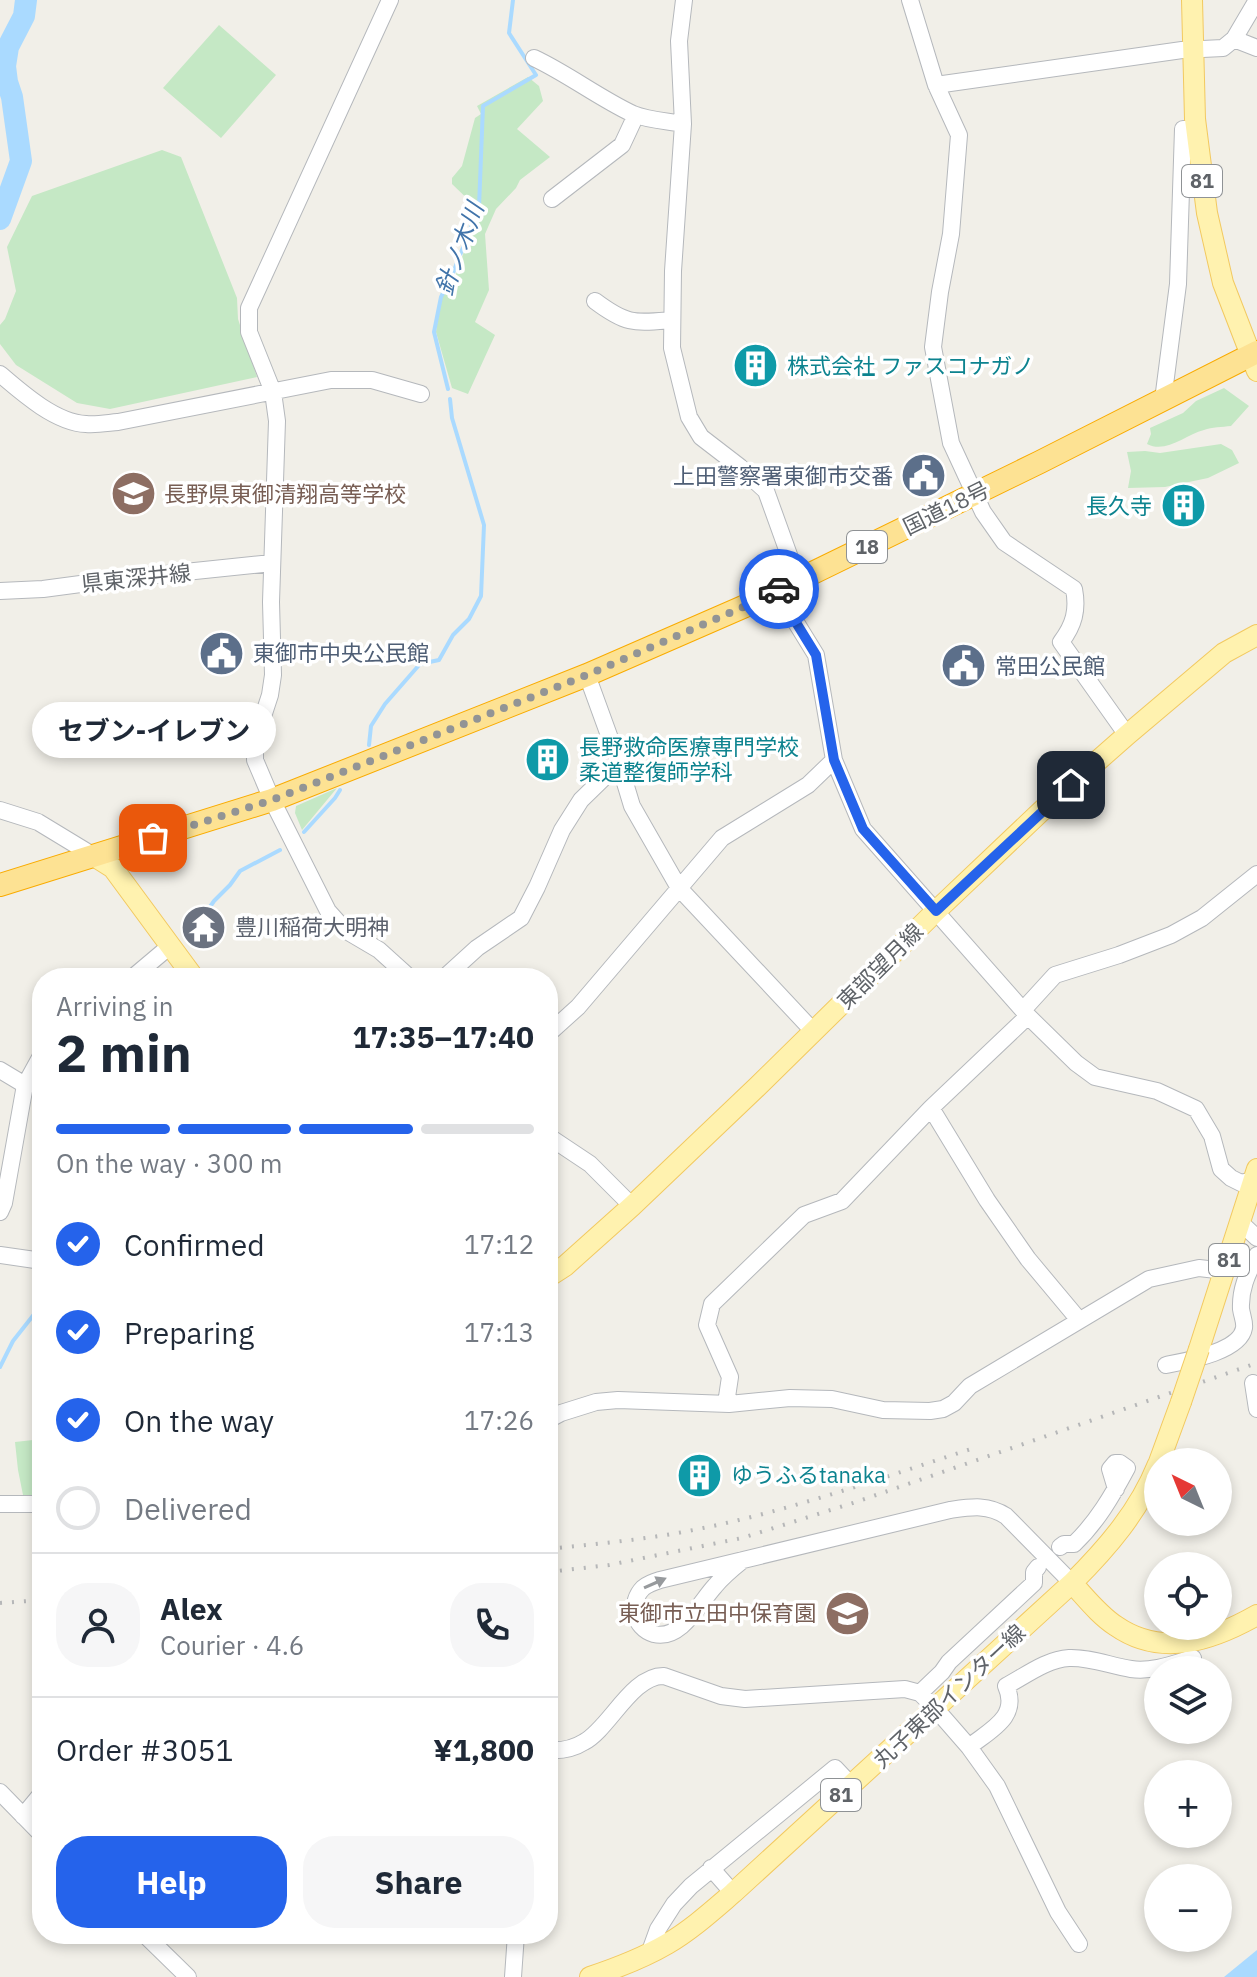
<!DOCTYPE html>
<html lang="en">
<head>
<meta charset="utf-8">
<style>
  body { margin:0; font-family:"IBM Plex Sans","Noto Sans JP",sans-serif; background:#f6f6f7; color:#1f2937; height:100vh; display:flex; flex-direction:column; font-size:30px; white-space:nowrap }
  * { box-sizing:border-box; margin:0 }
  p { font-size:26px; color:#747a83 }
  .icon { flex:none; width:44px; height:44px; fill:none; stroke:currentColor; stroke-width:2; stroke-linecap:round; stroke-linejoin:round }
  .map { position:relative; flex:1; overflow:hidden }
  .drawer { position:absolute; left:32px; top:968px; width:526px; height:976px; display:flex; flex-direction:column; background:#fff; border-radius:32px; box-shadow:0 4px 12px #0003 }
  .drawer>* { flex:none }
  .needle { width:52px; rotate:317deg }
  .tools { position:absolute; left:1144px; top:1448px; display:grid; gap:16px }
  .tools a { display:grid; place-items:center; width:88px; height:88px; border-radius:50%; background:#fff; box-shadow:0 4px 12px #0003; font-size:40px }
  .pin { position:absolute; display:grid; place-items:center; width:68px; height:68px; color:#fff; margin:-34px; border-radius:16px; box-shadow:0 4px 12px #0006 }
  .courier { position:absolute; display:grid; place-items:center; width:80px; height:80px; margin:-40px; border:6px solid #2563eb; border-radius:50%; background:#fff; color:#222; box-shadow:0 2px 10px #0007 }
  .bubble { position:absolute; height:56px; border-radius:28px; background:#fff; box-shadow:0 4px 12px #0003; font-size:26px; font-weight:700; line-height:56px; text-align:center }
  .headline em { font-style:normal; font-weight:700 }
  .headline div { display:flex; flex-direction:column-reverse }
  .headline { display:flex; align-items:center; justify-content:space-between; height:136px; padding:0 24px }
  h1 { font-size:52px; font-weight:700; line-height:60px }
  .bar { display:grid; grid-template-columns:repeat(4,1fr); gap:12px 8px; align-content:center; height:96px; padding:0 24px }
  .bar i { height:10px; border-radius:6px; background:#e0e1e3 }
  .bar .current { background:#2563eb }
  .bar p { grid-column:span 4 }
  .line { display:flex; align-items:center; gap:20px; padding:0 24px; border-top:2px solid #e0e1e3 }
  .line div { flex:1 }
  .round { display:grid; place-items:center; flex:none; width:84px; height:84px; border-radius:32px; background:#f6f6f7 }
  ol { padding:0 24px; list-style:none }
  li { display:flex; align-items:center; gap:24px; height:88px }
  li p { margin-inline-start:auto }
  li .icon { padding:8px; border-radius:50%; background:#2563eb; color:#fff; stroke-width:4 }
  li:last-child { color:#747a83 }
  li i { width:44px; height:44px; border:4px solid #e0e1e3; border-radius:50% }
  .action { display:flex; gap:16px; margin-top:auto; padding:16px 24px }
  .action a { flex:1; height:92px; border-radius:32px; background:#2563eb; color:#fff; font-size:32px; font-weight:700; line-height:92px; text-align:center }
  .action a+a { background:#f6f6f7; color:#1f2937 }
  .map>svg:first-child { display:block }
  .green { fill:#c5e8c5 }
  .water { fill:#aadaff }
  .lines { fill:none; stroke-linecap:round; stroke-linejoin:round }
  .stream { stroke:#aadaff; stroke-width:4 }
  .river { stroke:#aadaff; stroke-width:22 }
  .minor-casing { stroke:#b5b8bc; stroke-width:18 }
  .major-casing { stroke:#f2c960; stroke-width:22 }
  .highway-casing { stroke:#f9ab00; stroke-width:24 }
  .minor { stroke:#fff; stroke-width:16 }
  .major { stroke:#fff2af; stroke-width:20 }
  .highway { stroke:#fde293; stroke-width:22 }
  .rail { stroke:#b6b7b8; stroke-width:4; stroke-dasharray:2 10; stroke-linecap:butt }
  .major-bridge-casing { stroke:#f2c960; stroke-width:22; stroke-linecap:butt }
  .major-bridge { stroke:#fff2af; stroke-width:20 }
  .oneway { fill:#979a9d }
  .done { stroke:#929495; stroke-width:8; stroke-dasharray:0 14.4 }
  .route { stroke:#2563eb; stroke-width:10 }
  .labels { text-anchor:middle; stroke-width:7; stroke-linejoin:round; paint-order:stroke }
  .shield { fill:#fff; stroke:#8f9295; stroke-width:2 }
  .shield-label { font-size:20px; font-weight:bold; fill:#5f6368 }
  .culture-label { font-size:22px; fill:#0d838f; stroke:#fff; text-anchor:start }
  .service-label { font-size:22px; fill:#4e5e75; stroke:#fff; text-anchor:start }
  .education-label { font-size:22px; fill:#785e54; stroke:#fff; text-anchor:start }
  .street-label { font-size:22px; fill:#5f6368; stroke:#fff }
  .worship-label { font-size:22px; fill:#5b616d; stroke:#fff; text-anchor:start }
  .water-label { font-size:24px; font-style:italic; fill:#4174aa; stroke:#fff }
</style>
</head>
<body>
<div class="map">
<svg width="1257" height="1977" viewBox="0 0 1257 1977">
  <rect width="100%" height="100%" fill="#f1efe8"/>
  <!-- green -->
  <path class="green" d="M219 25 276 75 221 138 163 88Z
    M528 77 539 86 543 101 517 129 550 157 520 180 516 188 496 209 485 234 489 290 475 322 495 335 468 394 452 388 436 332 441 292 451 288 479 210 452 184V178L462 166 475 118 481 114 477 106Z
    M162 150 181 157 237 298 238 319 257 377 110 409 77 403 16 365 0 344V325L5 319 16 291 7 247 32 196Z
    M1224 388 1249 406 1231 426C1222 427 1212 427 1204 430 1185 435 1166 454 1147 444L1151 434 1150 428 1183 413 1196 401Z
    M1221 444 1232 450 1239 463 1208 478 1165 487 1128 488 1131 471 1127 452 1145 451 1160 453Z
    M86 718 91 719C95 733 88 747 78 756H66C56 747 52 738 55 725L66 719Z
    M337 788 302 830 295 813 296 806Z
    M33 1440 42 1445V1496L41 1500H24L18 1470 15 1442Z"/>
  <!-- water -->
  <path class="water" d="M1257 1950V1977H1224Z"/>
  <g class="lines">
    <!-- stream -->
    <path class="stream" d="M448 389 434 332 441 297 451 278 479 207 483 106 536 75 509 33 513 0
      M369 745 371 726 385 704 420 664 439 660 453 635 469 619 481 596 484 525 452 418 450 399
      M304 832 335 798 340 790
      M194 930 214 901 230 885 240 871 280 850
      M0 1367 13 1341 39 1308 42 1291"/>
    <!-- river -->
    <path class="river" d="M0 219 21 161 12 97 7 82 5 66 8 47 24 16 26 0"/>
    <defs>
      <path id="minor" d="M390 0 249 308V332L273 392 277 421 271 602 273 675 270 695 255 741V760L272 800 328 911 345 930 379 950 410 978
        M684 0 679 41 683 124 673 271 672 348 689 417 701 437 740 467 766 491 798 580
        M910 0 936 85 959 135 951 234 940 292 933 347 951 443 983 512 1004 542 1074 589C1078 610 1074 625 1061 642L1127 735
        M1234 39 1257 48
        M534 58C568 74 599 98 633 114 648 120 667 121 683 124
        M936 85 1182 50 1223 48 1234 39 1257 0
        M552 199 622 145 636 115
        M595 301C627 325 634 323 672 320
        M0 374C22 393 56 423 86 424 96 425 107 423 118 422L331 380H372L421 394
        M1163 400 1178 284 1183 129H1197
        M780 589 792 616 816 655 834 760 863 829 1028 1016 1076 1063 1095 1077 1157 1091 1196 1109 1212 1136 1221 1169 1231 1178 1241 1183 1257 1179
        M0 591 43 589 118 579 272 563
        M587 675 619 763 632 806 679 888 814 1032
        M0 810 38 822 94 856
        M132 978 170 946
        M444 978 477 948 521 918 537 887 562 830 581 800 619 763
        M1023 1010 1055 975 1119 955 1171 935 1202 918 1257 874
        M548 1034 578 1007 722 838 808 785 834 760
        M0 1070 25 1085
        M931 1108 987 1200 1028 1259 1079 1320
        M548 1136 590 1164 632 1206
        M0 1212 4 1203 25 1085 42 1054
        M1241 1223 1257 1238
        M0 1255 42 1261
        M1166 1365C1186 1361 1240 1352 1244 1328 1245 1322 1242 1316 1241 1309 1240 1288 1248 1273 1257 1255
        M1253 1383 1257 1409
        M729 1404 727 1397 730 1377 707 1325 712 1304 804 1215 842 1201 931 1108 1028 1016
        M548 1420 561 1413 596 1402 618 1400 729 1404 790 1398 832 1399 883 1410 930 1411 943 1409 954 1403 970 1386 1149 1279 1199 1268 1225 1271
        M0 1504H42
        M1060 1547 1064 1544H1074C1097 1522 1112 1496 1127 1468L1120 1463H1115L1110 1469 1116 1489
        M743 1560C733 1568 723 1576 715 1586 700 1602 681 1641 654 1634 633 1628 629 1602 643 1588 648 1584 653 1582 660 1580L950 1510C971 1507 988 1504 1006 1516L1072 1583
        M920 1693 942 1672 949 1662 1034 1583V1572L1038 1567
        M969 1747C990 1730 1020 1717 1006 1686 1025 1676 1047 1659 1069 1658 1090 1657 1111 1666 1131 1669 1152 1672 1173 1664 1193 1658
        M548 1750C561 1751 573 1749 584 1742 609 1729 632 1675 664 1676L721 1696 745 1699 905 1689 920 1693 935 1708 969 1747 997 1786 1058 1912 1079 1944
        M0 1792 42 1835
        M23 1816 42 1793
        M711 1868 733 1893
        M144 1934 188 1977
        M649 1954 658 1929 674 1904 691 1886 835 1768 851 1785
        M513 1977 516 1934"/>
      <path id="major" d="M1192 0 1195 119 1207 213 1223 283 1257 371
        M94 856 113 868 194 978
        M548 1277 565 1266 632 1206 758 1086 936 911 1052 801 1127 735 1224 653 1257 635
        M1199 1349 1257 1169
        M1159 1462 1181 1402
        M1072 1583C1086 1598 1099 1615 1116 1626 1162 1658 1213 1640 1257 1615
        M590 1977C617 1968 643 1958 667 1944 691 1930 712 1911 733 1893L1072 1583C1108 1547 1139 1511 1158 1464"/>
      <path id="highway" d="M0 885 272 800 587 675 743 607 1040 462 1257 352"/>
    </defs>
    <!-- minor casing -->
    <use href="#minor" class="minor-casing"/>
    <!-- major casing -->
    <use href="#major" class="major-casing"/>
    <!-- highway casing -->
    <use href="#highway" class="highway-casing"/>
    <!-- minor -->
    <use href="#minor" class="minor"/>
    <!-- major -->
    <use href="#major" class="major"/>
    <!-- highway -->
    <use href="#highway" class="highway"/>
    <!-- rail -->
    <path class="rail" d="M548 1549C595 1544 642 1540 688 1531 784 1513 878 1479 971 1449
      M548 1572 609 1565 742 1538 856 1502 1257 1363
      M0 1603 42 1600"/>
    <defs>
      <path id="major-bridge" d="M1181 1402 1199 1349"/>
    </defs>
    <!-- major-bridge casing -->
    <use href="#major-bridge" class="major-bridge-casing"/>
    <!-- major-bridge -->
    <use href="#major-bridge" class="major-bridge"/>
  </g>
  <!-- one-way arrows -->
  <defs><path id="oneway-solid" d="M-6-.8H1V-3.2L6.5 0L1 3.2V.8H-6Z" transform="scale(2)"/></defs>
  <use class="oneway" href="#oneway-solid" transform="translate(655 1583) rotate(-24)"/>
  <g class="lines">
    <!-- done -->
    <path class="done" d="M153 838 272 800 358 766 587 675 743 607 779 589"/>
    <!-- route -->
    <path class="route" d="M779 589 792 616 816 655 834 760 863 829 936 911 1071 785"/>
  </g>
  <!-- icons -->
  <defs>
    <symbol id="building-disc" viewBox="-11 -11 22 22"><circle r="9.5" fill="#0f9aa8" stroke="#fff"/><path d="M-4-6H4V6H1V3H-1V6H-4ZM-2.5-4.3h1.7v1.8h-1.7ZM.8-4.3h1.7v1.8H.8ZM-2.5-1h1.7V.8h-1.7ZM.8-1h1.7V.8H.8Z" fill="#fff"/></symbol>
    <symbol id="civic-disc" viewBox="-11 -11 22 22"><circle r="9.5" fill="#5c6f8a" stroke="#fff"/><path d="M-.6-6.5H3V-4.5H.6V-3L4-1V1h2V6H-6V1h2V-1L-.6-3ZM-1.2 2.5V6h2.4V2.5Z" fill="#fff"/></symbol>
    <symbol id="school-disc" viewBox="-11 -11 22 22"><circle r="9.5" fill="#8d6e63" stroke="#fff"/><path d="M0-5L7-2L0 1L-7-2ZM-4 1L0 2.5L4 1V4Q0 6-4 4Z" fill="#fff"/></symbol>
    <symbol id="temple-disc" viewBox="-11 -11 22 22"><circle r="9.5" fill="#6b7280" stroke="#fff"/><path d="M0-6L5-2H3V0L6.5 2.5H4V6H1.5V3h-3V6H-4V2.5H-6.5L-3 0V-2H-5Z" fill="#fff"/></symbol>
  </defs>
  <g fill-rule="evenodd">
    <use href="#building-disc" x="730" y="340" width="51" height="51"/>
    <use href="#civic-disc" x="898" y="450" width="51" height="51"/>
    <use href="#school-disc" x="108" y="468" width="51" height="51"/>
    <use href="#building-disc" x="1158" y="480" width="51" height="51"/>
    <use href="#civic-disc" x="196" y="628" width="51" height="51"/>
    <use href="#civic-disc" x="938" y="640" width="51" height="51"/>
    <use href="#building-disc" x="522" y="734" width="51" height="51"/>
    <use href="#temple-disc" x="178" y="902" width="51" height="51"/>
    <use href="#building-disc" x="674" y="1450" width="51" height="51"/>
    <use href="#school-disc" x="822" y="1588" width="51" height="51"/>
  </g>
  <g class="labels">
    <!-- shield labels -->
    <g class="shield">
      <rect x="1182" y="165" width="40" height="32" rx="6"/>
      <rect x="847" y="531" width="40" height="32" rx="6"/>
      <rect x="1209" y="1244" width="40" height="32" rx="6"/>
      <rect x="821" y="1779" width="40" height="32" rx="6"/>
    </g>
    <g class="shield-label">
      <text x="1202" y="188">81</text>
      <text x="867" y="554">18</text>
      <text x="1229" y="1267">81</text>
      <text x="841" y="1802">81</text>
    </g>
    <!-- culture labels -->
    <g class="culture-label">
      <text x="787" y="374">株式会社 ファスコナガノ</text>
      <text x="1152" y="514" text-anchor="end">長久寺</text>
      <text x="579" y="755">長野救命医療専門学校<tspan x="579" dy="25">柔道整復師学科</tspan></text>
      <text x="731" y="1483">ゆうふるtanaka</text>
    </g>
    <!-- service labels -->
    <g class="service-label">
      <text x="893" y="484" text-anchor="end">上田警察署東御市交番</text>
      <text x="253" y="661">東御市中央公民館</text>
      <text x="995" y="674">常田公民館</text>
    </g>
    <!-- education labels -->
    <g class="education-label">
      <text x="164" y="502">長野県東御清翔高等学校</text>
      <text x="816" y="1621" text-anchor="end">東御市立田中保育園</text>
    </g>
    <!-- street labels -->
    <g class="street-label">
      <text transform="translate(946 508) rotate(-26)" y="8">国道18号</text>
      <text transform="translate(136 578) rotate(-6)" y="8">県東深井線</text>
      <text transform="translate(880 966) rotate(-45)" y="8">東部望月線</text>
      <text transform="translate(949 1696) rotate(-43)" y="8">丸子東部インター線</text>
    </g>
    <!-- worship labels -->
    <g class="worship-label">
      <text x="235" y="935">豊川稲荷大明神</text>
    </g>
    <!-- water labels -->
    <g class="water-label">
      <text transform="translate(460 249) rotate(-70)" y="8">針ノ木川</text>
    </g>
  </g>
</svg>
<div class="tools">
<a><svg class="needle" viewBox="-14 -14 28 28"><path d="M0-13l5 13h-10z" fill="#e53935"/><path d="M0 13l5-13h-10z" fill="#747a83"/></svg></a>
<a><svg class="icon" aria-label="locate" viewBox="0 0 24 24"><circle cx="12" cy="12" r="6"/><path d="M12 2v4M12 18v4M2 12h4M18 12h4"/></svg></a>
<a><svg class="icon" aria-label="layers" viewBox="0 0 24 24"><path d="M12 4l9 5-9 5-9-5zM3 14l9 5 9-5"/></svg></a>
<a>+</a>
<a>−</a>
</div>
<div class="pin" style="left:153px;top:838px;background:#ea580c"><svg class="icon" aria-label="bag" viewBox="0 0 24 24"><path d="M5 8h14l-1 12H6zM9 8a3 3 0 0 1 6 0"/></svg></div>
<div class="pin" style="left:1071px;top:785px;background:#1f2937"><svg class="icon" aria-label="home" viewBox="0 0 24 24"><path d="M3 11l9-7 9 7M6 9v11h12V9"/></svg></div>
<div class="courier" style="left:779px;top:589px"><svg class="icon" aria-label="car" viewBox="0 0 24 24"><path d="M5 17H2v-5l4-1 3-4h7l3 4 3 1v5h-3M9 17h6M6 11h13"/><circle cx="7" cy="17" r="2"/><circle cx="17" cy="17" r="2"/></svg></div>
<div class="bubble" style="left:32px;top:702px;width:244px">セブン-イレブン</div>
<section class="drawer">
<div class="headline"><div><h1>2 min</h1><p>Arriving in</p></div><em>17:35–17:40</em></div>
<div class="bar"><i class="current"></i><i class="current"></i><i class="current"></i><i></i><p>On the way · 300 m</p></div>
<ol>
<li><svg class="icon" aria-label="check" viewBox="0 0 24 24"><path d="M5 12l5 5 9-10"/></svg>Confirmed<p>17:12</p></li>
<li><svg class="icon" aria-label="check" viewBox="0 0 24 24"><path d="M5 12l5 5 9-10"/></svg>Preparing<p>17:13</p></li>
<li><svg class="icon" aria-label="check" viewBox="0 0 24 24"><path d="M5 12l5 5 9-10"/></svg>On the way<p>17:26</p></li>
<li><i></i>Delivered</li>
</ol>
<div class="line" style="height:144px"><a class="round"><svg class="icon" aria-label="person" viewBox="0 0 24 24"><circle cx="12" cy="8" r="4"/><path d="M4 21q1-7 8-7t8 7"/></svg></a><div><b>Alex</b><p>Courier · 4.6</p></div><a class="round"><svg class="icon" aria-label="phone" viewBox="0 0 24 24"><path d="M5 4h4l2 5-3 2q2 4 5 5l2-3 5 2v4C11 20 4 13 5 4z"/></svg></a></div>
<div class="line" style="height:104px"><div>Order #3051</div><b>¥1,800</b></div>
<div class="action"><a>Help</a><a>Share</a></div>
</section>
</div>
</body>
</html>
